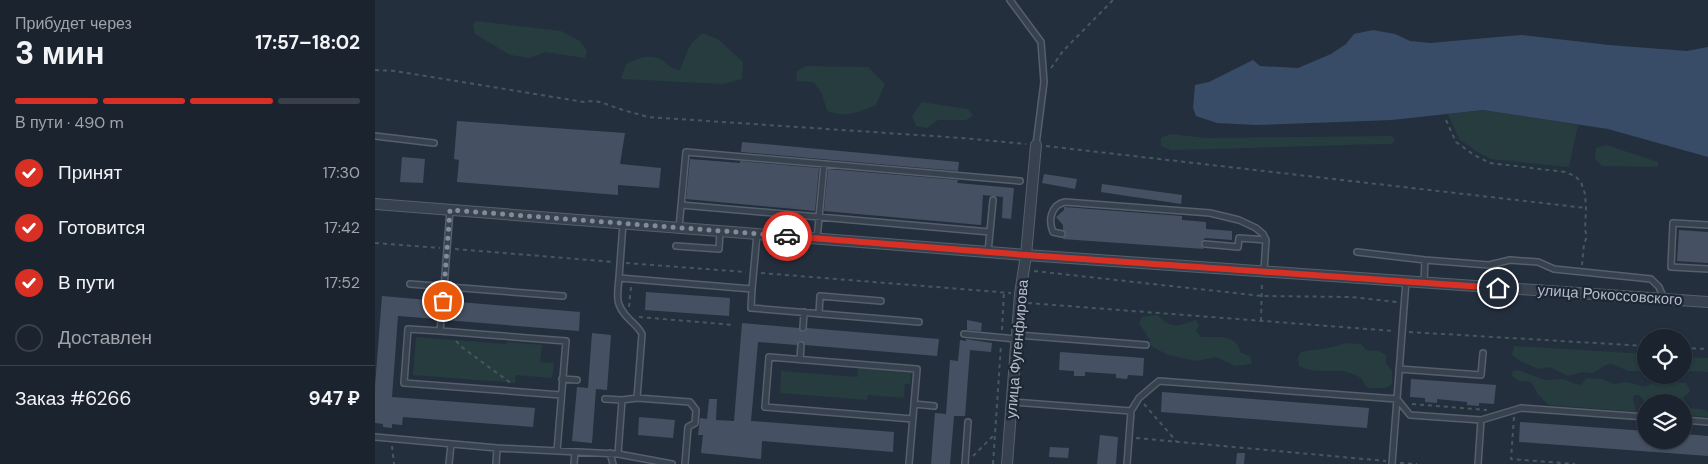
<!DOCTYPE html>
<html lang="ru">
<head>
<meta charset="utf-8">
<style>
  body { margin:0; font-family:"DM Sans",sans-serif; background:#242b36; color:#f1f3f6; height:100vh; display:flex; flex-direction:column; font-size:19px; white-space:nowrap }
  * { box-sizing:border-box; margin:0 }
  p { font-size:16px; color:#a0a4aa }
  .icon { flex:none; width:28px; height:28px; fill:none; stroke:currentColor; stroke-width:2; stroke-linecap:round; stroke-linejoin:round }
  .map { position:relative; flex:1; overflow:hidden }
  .side { display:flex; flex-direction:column; background:#1b232e; width:375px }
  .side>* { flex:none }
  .tools { position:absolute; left:1262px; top:329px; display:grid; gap:10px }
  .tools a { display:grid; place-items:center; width:55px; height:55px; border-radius:50%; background:#1b232e; box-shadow:0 1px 4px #0004,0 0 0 1px #39404a; font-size:25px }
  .pin { position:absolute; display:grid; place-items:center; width:42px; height:42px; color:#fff; margin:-21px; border:2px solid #fff; border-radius:50%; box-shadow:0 1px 5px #0007 }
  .courier { position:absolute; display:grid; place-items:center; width:50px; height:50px; margin:-25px; border:4px solid #d93025; border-radius:50%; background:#fff; color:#222; box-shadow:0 1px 6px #0007 }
  .head em { font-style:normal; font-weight:700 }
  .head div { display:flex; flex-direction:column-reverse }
  .head { display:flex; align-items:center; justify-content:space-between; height:85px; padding:0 15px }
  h1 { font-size:32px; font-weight:700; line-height:38px }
  .bar { display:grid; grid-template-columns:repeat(4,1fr); gap:8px 5px; align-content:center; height:60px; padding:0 15px }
  .bar i { height:6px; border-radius:4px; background:#39404a }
  .bar .on { background:#d93025 }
  .bar p { grid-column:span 4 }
  .line { display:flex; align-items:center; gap:12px; padding:0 15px; border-top:1px solid #39404a }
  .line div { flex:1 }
  ol { padding:0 15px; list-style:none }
  li { display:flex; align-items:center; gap:15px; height:55px }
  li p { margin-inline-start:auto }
  li .icon { padding:5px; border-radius:50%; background:#d93025; color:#fff; stroke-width:4 }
  li:last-child { color:#a0a4aa }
  li i { width:28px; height:28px; border:2px solid #39404a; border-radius:50% }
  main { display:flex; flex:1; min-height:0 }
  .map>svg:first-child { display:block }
  .green { fill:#263c3f }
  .water { fill:#394c67 }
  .building { fill:#455162 }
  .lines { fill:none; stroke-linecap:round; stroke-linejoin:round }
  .service-casing { stroke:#565f6c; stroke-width:8 }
  .minor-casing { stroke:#565f6c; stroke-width:12 }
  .path { stroke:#44595c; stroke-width:2; stroke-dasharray:4 4; stroke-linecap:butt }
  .service { stroke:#38414e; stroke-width:5 }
  .minor { stroke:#38414e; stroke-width:10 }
  .done { stroke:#828b98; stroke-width:5; stroke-dasharray:0 9 }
  .route { stroke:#d93025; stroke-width:6 }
  .labels { text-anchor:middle; stroke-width:4.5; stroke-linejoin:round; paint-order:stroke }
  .street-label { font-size:15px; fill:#b4bcc9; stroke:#1d2633 }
</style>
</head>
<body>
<main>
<section class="side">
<div class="head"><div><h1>3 мин</h1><p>Прибудет через</p></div><em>17:57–18:02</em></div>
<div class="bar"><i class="on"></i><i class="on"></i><i class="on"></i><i></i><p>В пути · 490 m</p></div>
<ol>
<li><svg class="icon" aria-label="check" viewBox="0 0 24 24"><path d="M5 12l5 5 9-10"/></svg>Принят<p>17:30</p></li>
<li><svg class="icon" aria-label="check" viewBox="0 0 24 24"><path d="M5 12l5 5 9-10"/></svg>Готовится<p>17:42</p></li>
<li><svg class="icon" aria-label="check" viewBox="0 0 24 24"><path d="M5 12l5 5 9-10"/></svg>В пути<p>17:52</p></li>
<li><i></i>Доставлен</li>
</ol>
<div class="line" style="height:65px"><div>Заказ #6266</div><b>947 ₽</b></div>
</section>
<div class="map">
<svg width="1333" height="464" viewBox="0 0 1333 464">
  <rect width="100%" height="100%" fill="#242f3e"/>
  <!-- green -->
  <path class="green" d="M101 21 186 31 205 41 212 51 210 58 170 52 155 58 135 55 100 34 98 25Z
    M327 33 343 39 368 62 367 79 348 84 246 79 251 64C265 58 277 52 291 63 296 67 298 70 305 70L315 45Z
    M432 66 493 67 510 84 501 105C481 113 473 118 452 111L447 94 439 82 421 81 422 71Z
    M547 102 593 109 598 116 591 120H563L552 128 541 126 537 116Z
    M1108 110 1203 125 1194 167 1116 159 1101 151 1084 139 1073 114Z
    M795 134 832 138 1016 136 1020 140 1017 144C943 145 870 149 796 150L786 146V138Z
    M1231 145 1283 162V167L1227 166 1220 159 1221 148Z
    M782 315C798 330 802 326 821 320L824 325 821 331 826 337C844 338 860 332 866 353L875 356 877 364 860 366 841 357 821 361 793 355 776 346 775 340 764 323 767 317Z
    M41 337 131 344 132 342 167 345 165 362 179 363 177 378 141 375 140 383 38 375Z
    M970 343 986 344 991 350 1003 351 1011 355V363L1017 371V383L1016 385 1010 388H995L991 386 986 378C980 375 974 372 967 371 952 370 938 373 924 366L923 357 926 352C941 349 956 349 970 343Z
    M1139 346 1271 354V371H1253L1237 364 1231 365 1218 373 1208 372 1192 376 1175 367 1163 369 1145 361 1137 355Z
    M1309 357 1333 358V372L1309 371Z
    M483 368 536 372 535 384H530L529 398 493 395 492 400 405 393 406 371 482 377Z
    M1143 370 1170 380 1188 379 1201 384 1206 385 1212 378 1226 379 1239 384 1252 382 1270 387 1278 383 1293 385 1302 382 1311 383 1315 391 1308 398 1309 402H1271V413L1270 402 1264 395H1259L1258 399 1261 412 1174 405 1163 395 1156 382 1144 381 1136 375 1138 371Z
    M1309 403 1315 408 1330 410 1333 412V417L1309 415Z"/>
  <!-- water -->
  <path class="water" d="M998 30 1020 34 1035 41 1055 43 1146 35 1234 45 1312 51 1333 47V157L1233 129 1108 110 1017 120 881 125 842 123 821 116 818 108 820 85 834 82 878 60 885 66 923 68 956 54 971 44 979 34Z"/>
  <!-- building -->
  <path class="building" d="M82 121 250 133 245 164 286 168 284 188 243 185V195L82 182 84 160 79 159Z
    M367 142 584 162 583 171 366 152Z
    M27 157 50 159 48 183 25 182Z
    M315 159 365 163V161L444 168 440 211 311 199Z
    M453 169 583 180 582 183 639 188 636 219 627 218 628 197 608 195 606 225 449 211Z
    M669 174 702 179 700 189 667 183Z
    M727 184 807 195 806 204 726 192Z
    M689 207 807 216V220L831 222V229L857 231V240L830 238 826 244 829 249 687 239 690 237 691 233 688 230V225L681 217 689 210Z
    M1304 230 1333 232V263L1302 261Z
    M271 292 355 298 354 316 270 310Z
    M7 296 64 301 67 305H70L72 301 205 312 204 331 70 320 69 317 66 316 62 319 23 316 17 397 160 408 158 427 28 417 27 425 17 424V428L8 427V424L0 423V386Z
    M592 320 607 323 606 331 592 330Z
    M367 323 424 328 427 332H430L432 328 564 339 562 356 430 345 427 341H424L422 345 383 342 376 421 519 432 518 452 387 441 386 459 326 453 328 435H323L325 418 332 419 334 399H342L341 420 359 421Z
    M217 333 236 335 232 390 221 389 217 443 197 441 202 387 213 388Z
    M591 339 617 343 616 352 595 350 590 416H579L575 464H556L560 413 571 414 575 360 583 361 585 340 591 341Z
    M685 352 769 358 768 376 753 375 752 379 741 378V374L710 372V376H699V371L684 370Z
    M1036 379 1121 385 1119 404 1104 403V406L1092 405V402L1062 399V403L1050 402V398L1035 397Z
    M787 392 994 408 992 428 786 412Z
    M264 417 300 420 298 438 263 435Z
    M1145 422 1271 431V440H1309V434L1333 436V456L1144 442Z
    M725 435 743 437 741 464H722Z
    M675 447 694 448 693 458 674 457Z
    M862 453H870L869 464H861Z"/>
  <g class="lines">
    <defs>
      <path id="service" d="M635 0 666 42 669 82 661 145
        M0 136 59 143
        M306 205 615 232
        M248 223 244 278 377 289 382 234
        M1333 225 1298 223 1296 267 1333 269
        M304 228 311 152 645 181
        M687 234 678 232C673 220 676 205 690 202L835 213 864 220 881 228 888 234 891 240
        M442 239 449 164
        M830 244 863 247 864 238 891 240 889 271
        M301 246 344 249 345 231
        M613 252 618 200
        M982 252 1050 260 1114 265 1135 260 1163 262 1179 269 1276 279 1284 287 1289 299
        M1049 282 1050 260
        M35 284 188 296
        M377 289 376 308 544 322
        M68 301 75 210
        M444 314 445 296 506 301
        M66 320 65 331 33 329 29 383 186 395
        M428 328 429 312
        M65 331 191 341 182 451
        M589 334 641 339
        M642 335 771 345
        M425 360 426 345
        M1024 369 1106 375 1108 353
        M187 379 202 380
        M262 398 315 402 321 410 320 423 313 427 310 464
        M230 399 247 400
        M637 402 756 411 764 398 784 381 1022 399 1035 415 1106 420 1146 408 1271 417
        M539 404 559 406
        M1309 420 1333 422
        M0 437 122 448 243 454 297 464
        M235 453 238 464
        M243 454 247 400 262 398 267 334C264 328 259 324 254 319 240 305 242 297 244 278
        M74 464 76 444
        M121 464 122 448
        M199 464 200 452
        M534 464 542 369 394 357 390 407 538 419
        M590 464 593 422
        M752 464 756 411
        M1017 464 1031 281
        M1103 464 1106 420"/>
      <path id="minor" d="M0 204 651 255 1333 302
        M632 464 645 294 651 255 661 145"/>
    </defs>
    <!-- service casing -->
    <use href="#service" class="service-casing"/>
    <!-- minor casing -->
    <use href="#minor" class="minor-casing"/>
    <!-- path -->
    <path class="path" d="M676 68 688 51 738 0
      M0 70 20 71 209 102C223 99 232 105 245 109 254 112 263 114 273 117L587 138 651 144
      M1071 120 1081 142 1099 155 1115 163 1190 172 1200 176 1206 182 1210 194 1211 208 1210 230 1212 236 1209 244 1207 265
      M671 146 1211 208
      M0 243 65 248
      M80 249 239 262
      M251 263 371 272
      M659 271 887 296 976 297 1022 302
      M386 273 636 293
      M653 303 1019 331
      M254 307 256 287
      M264 317 359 325
      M886 321 887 281
      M627 330 629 292
      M1034 332 1271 346
      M81 341 88 348 137 384
      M1309 348 1333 349
      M769 404 802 442
      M1037 404 1112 410
      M1139 417 1136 459 1200 464
      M761 438 1011 461
      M17 446 19 464
      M598 456 620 434
      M1025 463 1042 464
      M618 464 626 345"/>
    <!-- service -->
    <use href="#service" class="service"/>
    <!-- minor -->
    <use href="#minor" class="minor"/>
  </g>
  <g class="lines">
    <!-- done -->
    <path class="done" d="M68 301 75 210 412 236"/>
    <!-- route -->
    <path class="route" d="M412 236 651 255 1123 288"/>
  </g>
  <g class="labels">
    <!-- street labels -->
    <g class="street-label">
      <text transform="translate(1235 295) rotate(4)" y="5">улица Рокоссовского</text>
      <text transform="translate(642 349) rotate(-85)" y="5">улица Фугенфирова</text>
    </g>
  </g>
</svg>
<div class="tools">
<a><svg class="icon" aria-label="locate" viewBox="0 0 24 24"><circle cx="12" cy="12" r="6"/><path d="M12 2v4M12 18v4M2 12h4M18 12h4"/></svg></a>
<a><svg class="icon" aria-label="layers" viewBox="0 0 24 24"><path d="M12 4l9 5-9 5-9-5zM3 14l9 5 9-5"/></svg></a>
</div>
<div class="pin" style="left:68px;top:301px;background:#ea580c"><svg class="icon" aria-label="bag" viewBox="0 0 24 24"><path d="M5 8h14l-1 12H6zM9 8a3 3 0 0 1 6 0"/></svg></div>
<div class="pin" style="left:1123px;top:288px;background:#1f2937"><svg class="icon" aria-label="home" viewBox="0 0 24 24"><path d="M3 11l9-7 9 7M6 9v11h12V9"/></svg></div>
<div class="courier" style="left:412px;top:236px"><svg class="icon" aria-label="car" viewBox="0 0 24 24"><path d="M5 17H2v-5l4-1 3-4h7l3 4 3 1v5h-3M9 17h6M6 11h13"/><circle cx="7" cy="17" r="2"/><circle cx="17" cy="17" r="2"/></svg></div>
</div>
</main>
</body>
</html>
